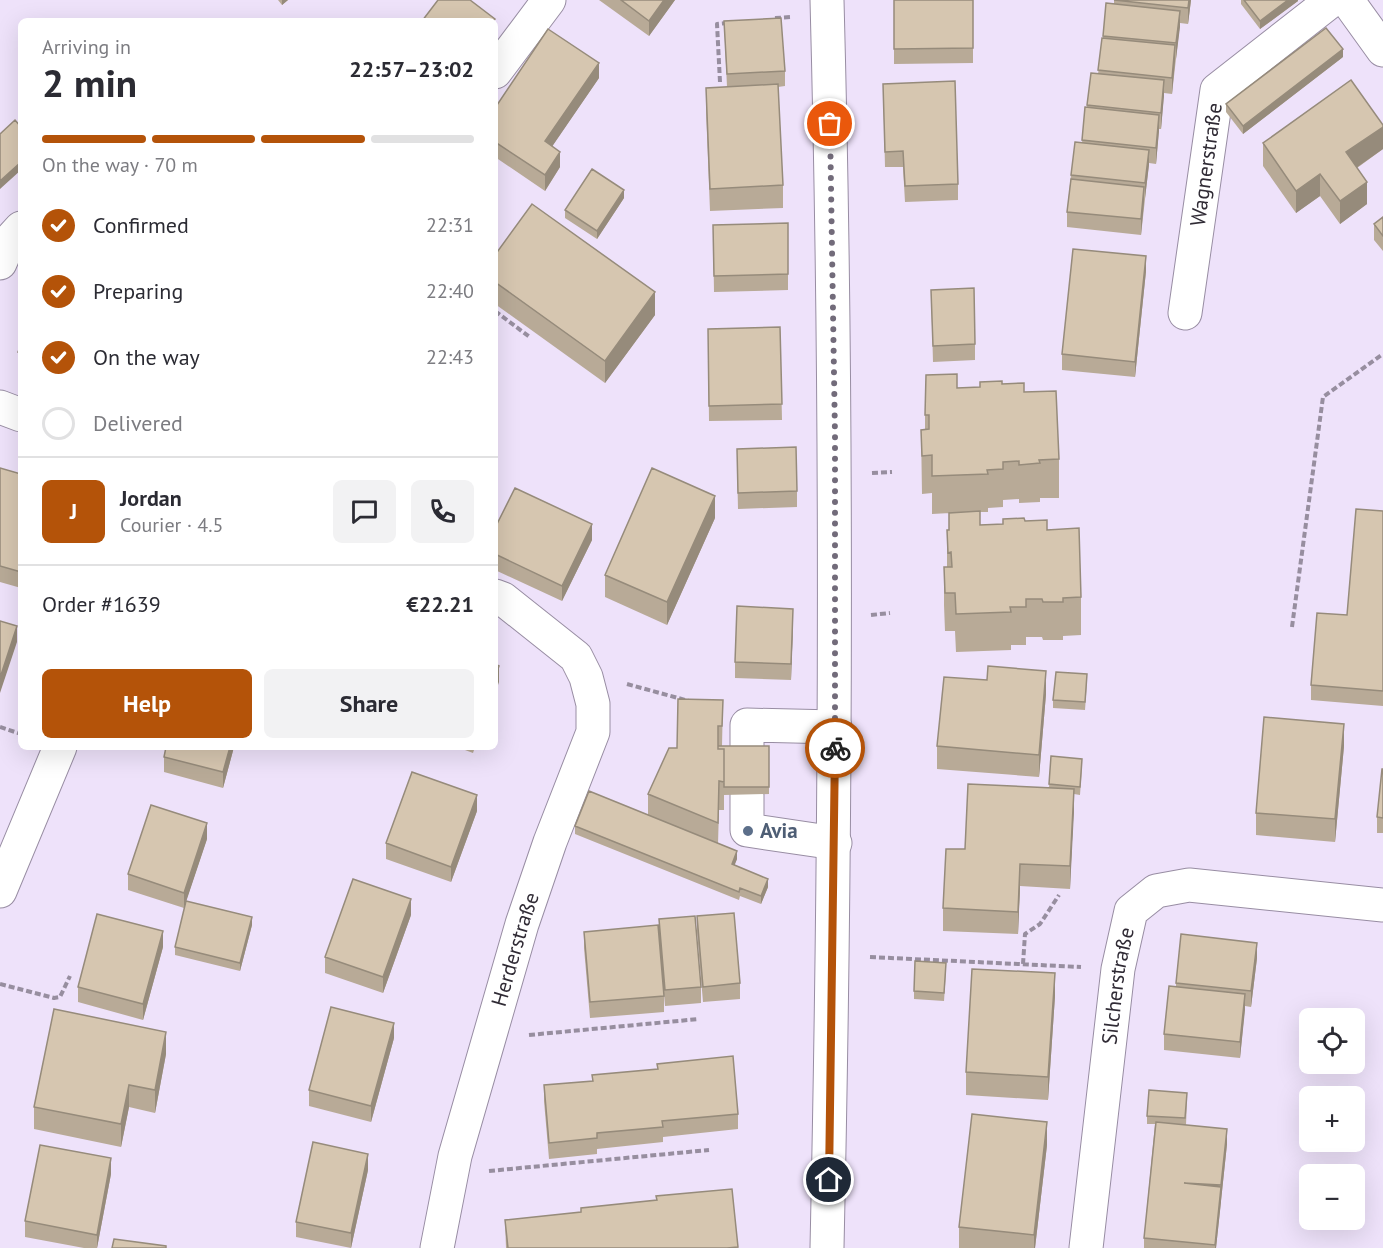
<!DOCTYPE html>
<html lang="en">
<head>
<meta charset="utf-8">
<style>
  body { margin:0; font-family:"PT Sans",sans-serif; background:#f2f2f3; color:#2b2b33; height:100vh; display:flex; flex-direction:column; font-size:22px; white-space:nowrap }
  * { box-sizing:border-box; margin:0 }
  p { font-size:20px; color:#7c7c81 }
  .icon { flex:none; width:33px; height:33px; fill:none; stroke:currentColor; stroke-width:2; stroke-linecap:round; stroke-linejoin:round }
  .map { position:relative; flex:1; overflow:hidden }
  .side { position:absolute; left:18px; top:18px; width:480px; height:732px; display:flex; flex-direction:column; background:#fff; border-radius:9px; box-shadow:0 6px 24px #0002 }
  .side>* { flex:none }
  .fabs { position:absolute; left:1299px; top:1008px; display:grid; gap:12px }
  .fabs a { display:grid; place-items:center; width:66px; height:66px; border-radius:9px; background:#fff; box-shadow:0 6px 24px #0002; font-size:30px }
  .pin { position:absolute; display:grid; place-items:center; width:51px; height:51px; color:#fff; margin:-26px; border:3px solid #fff; border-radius:50%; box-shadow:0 2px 6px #0007 }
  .courier { position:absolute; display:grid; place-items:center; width:60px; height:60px; margin:-30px; border:4px solid #b45309; border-radius:50%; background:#fff; color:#222; box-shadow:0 2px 8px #0007 }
  .overview em { font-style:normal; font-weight:800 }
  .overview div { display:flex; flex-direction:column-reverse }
  .overview { display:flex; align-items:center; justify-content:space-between; height:102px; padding:0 24px }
  h1 { font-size:39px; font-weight:800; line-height:45px }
  .bar { display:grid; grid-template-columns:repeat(4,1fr); gap:9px 6px; align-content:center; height:72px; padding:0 24px }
  .bar i { height:8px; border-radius:4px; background:#e1e1e2 }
  .bar .active { background:#b45309 }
  .bar p { grid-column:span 4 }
  .line { display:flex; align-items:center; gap:15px; padding:0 24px; border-top:2px solid #e1e1e2 }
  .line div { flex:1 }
  .round { display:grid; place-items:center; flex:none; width:63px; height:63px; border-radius:9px; background:#f2f2f3 }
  ol { padding:0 24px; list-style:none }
  li { display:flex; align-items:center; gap:18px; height:66px }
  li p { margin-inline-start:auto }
  li .icon { padding:6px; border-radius:50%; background:#b45309; color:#fff; stroke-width:4 }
  li:last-child { color:#7c7c81 }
  li i { width:33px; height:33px; border:3px solid #e1e1e2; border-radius:50% }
  .cta { display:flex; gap:12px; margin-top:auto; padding:12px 24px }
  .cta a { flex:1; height:69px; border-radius:9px; background:#b45309; color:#fff; font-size:24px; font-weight:800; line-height:69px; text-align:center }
  .cta a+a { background:#f2f2f3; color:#2b2b33 }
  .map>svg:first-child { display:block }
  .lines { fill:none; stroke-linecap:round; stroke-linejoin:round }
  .minor-casing { stroke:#988da3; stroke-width:35 }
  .path { stroke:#978e9f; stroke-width:4; stroke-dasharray:6 3; stroke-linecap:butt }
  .minor { stroke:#fff; stroke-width:33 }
  .wall { fill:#b8aa97 }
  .shaded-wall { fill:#968b7b }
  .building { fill:#d6c6b0; stroke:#968b7b; stroke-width:1.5 }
  .done { stroke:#726b7a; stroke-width:6; stroke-dasharray:0 10.8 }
  .route { stroke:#b45309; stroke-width:8 }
  .service-dot { fill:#5c6f8a; stroke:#fff; stroke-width:2 }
  .labels { text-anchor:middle; stroke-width:6; stroke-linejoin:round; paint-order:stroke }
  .street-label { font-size:21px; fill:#302b35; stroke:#fff }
  .service-label { font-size:21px; font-weight:bold; fill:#4e5e75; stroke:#fff; text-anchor:start }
</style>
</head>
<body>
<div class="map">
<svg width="1383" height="1248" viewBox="0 0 1383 1248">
  <rect width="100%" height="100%" fill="#eee2fa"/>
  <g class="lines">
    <defs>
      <g id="minor">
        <path d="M827 0C838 416 836 832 827 1248"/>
        <path d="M1347 0 1383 50"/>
        <path d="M495 72 549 0"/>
        <path d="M0 263 10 240 21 228"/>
        <path id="s1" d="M1185 313 1217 90 1332 0"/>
        <path d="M0 407 21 415"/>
        <path d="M747 754V725L835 727"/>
        <path d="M747 795V830L835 843"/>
        <path d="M0 891 60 747"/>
        <path id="s2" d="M437 1248 455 1156 522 924 550 842 593 732V704L586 677 576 657 503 599 495 596"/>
        <path id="s3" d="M1086 1248 1118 969 1131 911 1156 891 1189 885 1383 905"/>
      </g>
    </defs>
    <!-- minor casing -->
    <use href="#minor" class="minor-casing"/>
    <!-- path -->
    <path class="path" d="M775 18 791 17
      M720 82 717 24 729 23
      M495 311 531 338
      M872 473 892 472
      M871 615 890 613
      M1292 627 1323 397 1383 354
      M627 684 689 701
      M0 727 21 734
      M870 957 1081 967
      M1023 964 1025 934 1040 924 1059 895
      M0 984 54 998 60 997 70 976
      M529 1035 699 1019
      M489 1171 709 1150"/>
    <!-- minor -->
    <use href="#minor" class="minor"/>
  </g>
  <!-- wall -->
  <path class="wall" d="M278 0H288L282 5Z
    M599 0H675L649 36Z
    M894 0H973V63L894 64Z
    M1114 0H1191L1188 24 1180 23 1172 94 1164 93 1161 129H1159L1156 164 1149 163 1141 235 1067 227V212L1071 175 1082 143 1085 107H1087L1091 73 1098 74 1103 38 1106 3 1114 4Z
    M1241 0H1298V1L1260 29 1241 4Z
    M724 21 785 71V86L778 87 783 185V208L710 211 706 110V88L727 87Z
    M1343 57 1243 134 1226 112V104Z
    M599 78 552 146 560 167 545 191 495 157V108Z
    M883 84 958 184V200L905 202 903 167H885Z
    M21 108V126L20 125V109Z
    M1263 143 1383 149 1357 168 1367 204 1340 224 1320 196 1296 213 1263 166Z
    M624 198 597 239 565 218V210Z
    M1383 217V251L1374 240V224Z
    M788 223V290L714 292 713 225Z
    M495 255 655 315 605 383 495 304Z
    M1146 271 1135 377 1062 370V354Z
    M931 290 975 344V360L933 362Z
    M780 327 782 420 709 421 708 329Z
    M21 345V369L18 368V352Z
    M1002 384 1024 392 1059 459V498H1040V502L1019 503V499L1003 500V507L988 508V512H980V525L1003 524 1025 521 1047 530 1081 597V635L1063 636V640H1043L1042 637H1026V645H1011V650L956 652 955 631H945L944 605V567H947V530H949V513H950L932 514V493L922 494 921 430H925V415L957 388 980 387Z
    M737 465 797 491V507L738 509Z
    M0 468 21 474V588L0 582Z
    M1383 511V706L1311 700V685L1347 615Z
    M715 518 667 625 605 597V575Z
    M495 528 592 540 562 601 495 570Z
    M793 624 791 680 735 678V662Z
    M987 680 1046 694 1039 777 937 769V746Z
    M1087 682 1085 710 1053 708V700Z
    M723 700 722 746H769V794L724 795V810H719L718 844 737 859 734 865 768 887 761 904 740 896 739 900 575 834V826L648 815V794L677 748Z
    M1344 746 1335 842 1256 835V813Z
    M166 747H234L223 788 164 772V757Z
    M457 747H475L473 753Z
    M1051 756 1082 767 1080 795 1074 794 1070 889 1020 886 1018 934 943 931V908L965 849 1049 788Z
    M1383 769V833H1377V817Z
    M477 811 451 882 386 859V843Z
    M207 839 186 901 252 925 240 971 175 955V947L186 903 184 908 128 890V874Z
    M411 915 383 993 325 973V957Z
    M697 916 740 983V999L703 1002 697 932Z
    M659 919 701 987V1003L665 1006 659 935Z
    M584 932 664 996V1012L590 1018 584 948Z
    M163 947 143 1020 78 1002V987Z
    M1257 958 1251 1007 1245 1006 1240 1058 1164 1050V1034L1176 986V983Z
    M946 971 944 1001 914 999V991Z
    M1055 996 1048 1100 966 1095V1072Z
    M394 1038 371 1122 309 1106V1090Z
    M166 1054 155 1113 129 1107 121 1147 34 1129V1107Z
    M592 1075 738 1114V1129L663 1137V1142L597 1149V1154L549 1159 544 1101V1085L592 1081Z
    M1187 1101 1186 1125 1227 1144 1216 1248H1144V1238L1155 1124H1147V1116Z
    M1047 1145 1035 1248H959V1227Z
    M368 1170 351 1248 296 1237V1222Z
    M111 1174 97 1248H84L25 1237V1221Z
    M732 1189 738 1248H506L505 1220 581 1213Z"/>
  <!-- shaded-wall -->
  <path class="shaded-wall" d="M282 0H288L282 5Z
    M664 0H675L649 36V21Z
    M1189 0H1191L1188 24V8Z
    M1288 0H1298V1L1260 29V21Z
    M1180 11V27L1176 59V43Z
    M1175 45V61L1172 94V78Z
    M1343 49V57L1243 134V126Z
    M599 63V78L545 157V141Z
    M1164 80V96L1161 129V113Z
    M1159 115V131L1156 164V148Z
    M1383 127V149L1346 175V152Z
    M1149 150V165L1145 198V183Z
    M560 152V167L545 191V175Z
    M21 162V170L0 189V181Z
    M1320 174V196L1296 213V191Z
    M1367 182V204L1340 224V201Z
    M1144 187V202L1141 235V219Z
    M624 190V198L597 239V231Z
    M1146 256V271L1135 377V362Z
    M655 292V315L605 383V361Z
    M715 496V518L667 625V602Z
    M592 524V540L562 601V586Z
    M793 609V624L791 680V664Z
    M17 626V642L0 693V678Z
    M499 666V682L495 694V678Z
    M1046 671V694L1039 777V755Z
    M1344 724V746L1335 842V819Z
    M230 747H234L223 788V772Z
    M1074 789V812L1070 889V866Z
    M477 795V811L451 882V867Z
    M207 823V839L184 908V893Z
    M737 851V859L732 872V864Z
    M1020 864V886L1018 934V912Z
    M768 879V887L761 904V896Z
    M411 899V915L383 993V977Z
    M252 917V925L240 971V963Z
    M163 931V947L143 1020V1004Z
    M1257 943V958L1251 1007V991Z
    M1055 973V996L1048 1100V1077Z
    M1245 994V1010L1240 1058V1042Z
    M394 1023V1038L371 1122V1106Z
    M166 1032V1054L155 1113V1090Z
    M129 1085V1107L121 1147V1124Z
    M1047 1122V1145L1035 1248H1034V1235Z
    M1227 1129V1144L1221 1201V1185Z
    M368 1154V1170L351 1248V1233Z
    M111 1158V1174L97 1248V1235Z
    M1221 1187V1202L1216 1248H1215Z"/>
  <!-- building -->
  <path class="building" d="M438 0H470L495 19 493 21H422Z
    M621 0H664L649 21Z
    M894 0H973V48L894 49Z
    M1114 0H1189L1188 8Z
    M1244 0H1288L1260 21Z
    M1106 3 1180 11 1176 43 1103 36Z
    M781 18 785 71 727 74 724 21Z
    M1326 28 1343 49 1243 126 1226 104Z
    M548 29 599 63 545 141 560 152 545 175 495 142V108Z
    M1102 38 1175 45 1172 78 1098 70Z
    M1091 73 1164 80 1161 113 1087 105Z
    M1351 80 1383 125V127L1346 152 1367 182 1340 201 1320 174 1296 191 1263 143Z
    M955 81 958 184 905 186 903 151 885 152 883 84Z
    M778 84 783 185 710 189 706 88Z
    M1085 107 1159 115 1156 148 1082 140Z
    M15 120 21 127V162L0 181V134Z
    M1075 142 1149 150 1145 183 1071 175Z
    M592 169 624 190 597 231 565 210Z
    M1071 179 1144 187 1141 219 1067 212Z
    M532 204 655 292 605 361 495 282V255Z
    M1383 217V236L1374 224Z
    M788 223V274L714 276 713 225Z
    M1073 249 1146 256 1135 362 1062 354Z
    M974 288 975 344 933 346 931 290Z
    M780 327 782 404 709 406 708 329Z
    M21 345V353L18 352Z
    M957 374V388L980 387V382L1002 381V384L1024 383V392L1056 391 1059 459 1039 460 1040 463 1019 465V461L1003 462V469L987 470 988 474 932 476V455L922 456 921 430 929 429V415H925L926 375Z
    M796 447 797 491 738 493 737 449Z
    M0 468 21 474V572L0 566Z
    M652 468 715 496 667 602 605 575Z
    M515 488 592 524 562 586 495 554V528Z
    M1356 509 1383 511V691L1311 685 1317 613 1347 615Z
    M980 511V525L1003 524V519L1024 518 1025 521 1047 520V530L1079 528 1081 597 1063 598V602H1043L1042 599H1026V607H1010L1011 612 956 614 955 593H945L944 567H952L951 552 948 553 947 530H949V513Z
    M737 606 793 609 791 664 735 662Z
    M0 621 17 626 0 678Z
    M495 664 499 666 495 678Z
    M988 666 1046 671 1039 755 937 746 944 677 987 680Z
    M1056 672 1087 674 1085 702 1053 700Z
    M678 699 723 700 722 726H718V749H724V782L719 781 718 823 648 794 669 748H677Z
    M1264 717 1344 724 1335 819 1256 813Z
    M718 746H769V787H724V749H718Z
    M166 747H230L223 772 164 757Z
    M1051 756 1082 759 1080 787 1049 784Z
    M1382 769H1383V818L1377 817Z
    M412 772 477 795 451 867 386 843Z
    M968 784 1074 789 1070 866 1020 864 1018 912 943 908 946 849H965Z
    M589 791 737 851 732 864 768 879 761 896 740 888 739 892 575 826Z
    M151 805 207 823 184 893 128 874Z
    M353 879 411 899 383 977 325 957Z
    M186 901 252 917 240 963 175 947Z
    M734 913 740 983 703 987 697 916Z
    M97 914 163 931 143 1004 78 987Z
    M695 916 701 987 665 990 659 919Z
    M658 925 664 996 590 1002 584 932Z
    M1181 934 1257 943 1251 991 1176 983Z
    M915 961 946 963 944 993 914 991Z
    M972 969 1055 973 1048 1077 966 1072Z
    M1169 986 1245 994 1240 1042 1164 1034Z
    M331 1007 394 1023 371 1106 309 1090Z
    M54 1009 166 1032 155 1090 129 1085 121 1124 34 1107Z
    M733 1056 738 1114 662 1121 663 1127 597 1133V1138L549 1143 544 1085 593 1081 592 1075 658 1069 657 1064Z
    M1149 1090 1187 1093 1185 1118 1147 1116Z
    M972 1114 1047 1122 1034 1235 959 1227Z
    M1156 1122 1227 1129 1221 1185 1184 1183 1221 1187 1215 1245 1144 1238Z
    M313 1142 368 1154 351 1233 296 1222Z
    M40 1145 111 1158 97 1235 25 1221Z
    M732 1189 738 1247 727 1248H508L505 1220 581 1212V1208L657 1200 656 1196Z
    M114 1239 166 1246V1248H112Z"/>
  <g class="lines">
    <!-- done -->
    <path class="done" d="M830 124 835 436V748"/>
    <!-- route -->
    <path class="route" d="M829 1180 835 748"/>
  </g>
  <!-- markers -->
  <circle class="service-dot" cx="748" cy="831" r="6"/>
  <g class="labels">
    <!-- street labels -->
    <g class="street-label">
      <text dy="7" stroke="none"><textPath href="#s1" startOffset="150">Wagnerstraße</textPath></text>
      <text dy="7" stroke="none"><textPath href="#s2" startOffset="309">Herderstraße</textPath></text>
      <text dy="7" stroke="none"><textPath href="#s3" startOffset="264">Silcherstraße</textPath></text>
    </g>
    <!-- service labels -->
    <g class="service-label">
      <text x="760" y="838">Avia</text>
    </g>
  </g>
</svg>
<div class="fabs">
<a><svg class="icon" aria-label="locate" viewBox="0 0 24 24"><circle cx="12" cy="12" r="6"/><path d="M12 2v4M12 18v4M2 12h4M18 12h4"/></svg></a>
<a>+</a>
<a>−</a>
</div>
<div class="pin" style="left:830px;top:124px;background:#ea580c"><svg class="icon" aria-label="bag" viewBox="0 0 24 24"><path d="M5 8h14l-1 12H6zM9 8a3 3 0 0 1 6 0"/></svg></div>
<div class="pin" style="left:829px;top:1180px;background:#1f2937"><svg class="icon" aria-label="home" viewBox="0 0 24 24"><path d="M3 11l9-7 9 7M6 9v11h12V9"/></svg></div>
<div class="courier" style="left:835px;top:748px"><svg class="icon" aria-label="bike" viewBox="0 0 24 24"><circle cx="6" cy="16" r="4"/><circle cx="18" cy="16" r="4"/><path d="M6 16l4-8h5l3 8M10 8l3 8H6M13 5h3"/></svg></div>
<section class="side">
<div class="overview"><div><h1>2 min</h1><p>Arriving in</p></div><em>22:57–23:02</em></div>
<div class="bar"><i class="active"></i><i class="active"></i><i class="active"></i><i></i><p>On the way · 70 m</p></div>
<ol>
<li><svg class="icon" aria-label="check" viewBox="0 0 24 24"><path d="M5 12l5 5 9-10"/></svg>Confirmed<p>22:31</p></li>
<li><svg class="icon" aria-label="check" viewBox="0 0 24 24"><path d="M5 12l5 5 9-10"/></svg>Preparing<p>22:40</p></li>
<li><svg class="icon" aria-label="check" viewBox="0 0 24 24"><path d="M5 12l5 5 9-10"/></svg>On the way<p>22:43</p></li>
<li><i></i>Delivered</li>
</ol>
<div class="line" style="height:108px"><b class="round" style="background:#b45309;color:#fff">J</b><div><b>Jordan</b><p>Courier · 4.5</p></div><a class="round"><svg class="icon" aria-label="chat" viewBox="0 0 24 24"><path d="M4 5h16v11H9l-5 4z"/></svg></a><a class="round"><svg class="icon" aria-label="phone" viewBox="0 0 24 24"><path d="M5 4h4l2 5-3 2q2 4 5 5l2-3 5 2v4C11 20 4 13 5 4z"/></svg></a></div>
<div class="line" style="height:78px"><div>Order #1639</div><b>€22.21</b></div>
<div class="cta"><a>Help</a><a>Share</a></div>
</section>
</div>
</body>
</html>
